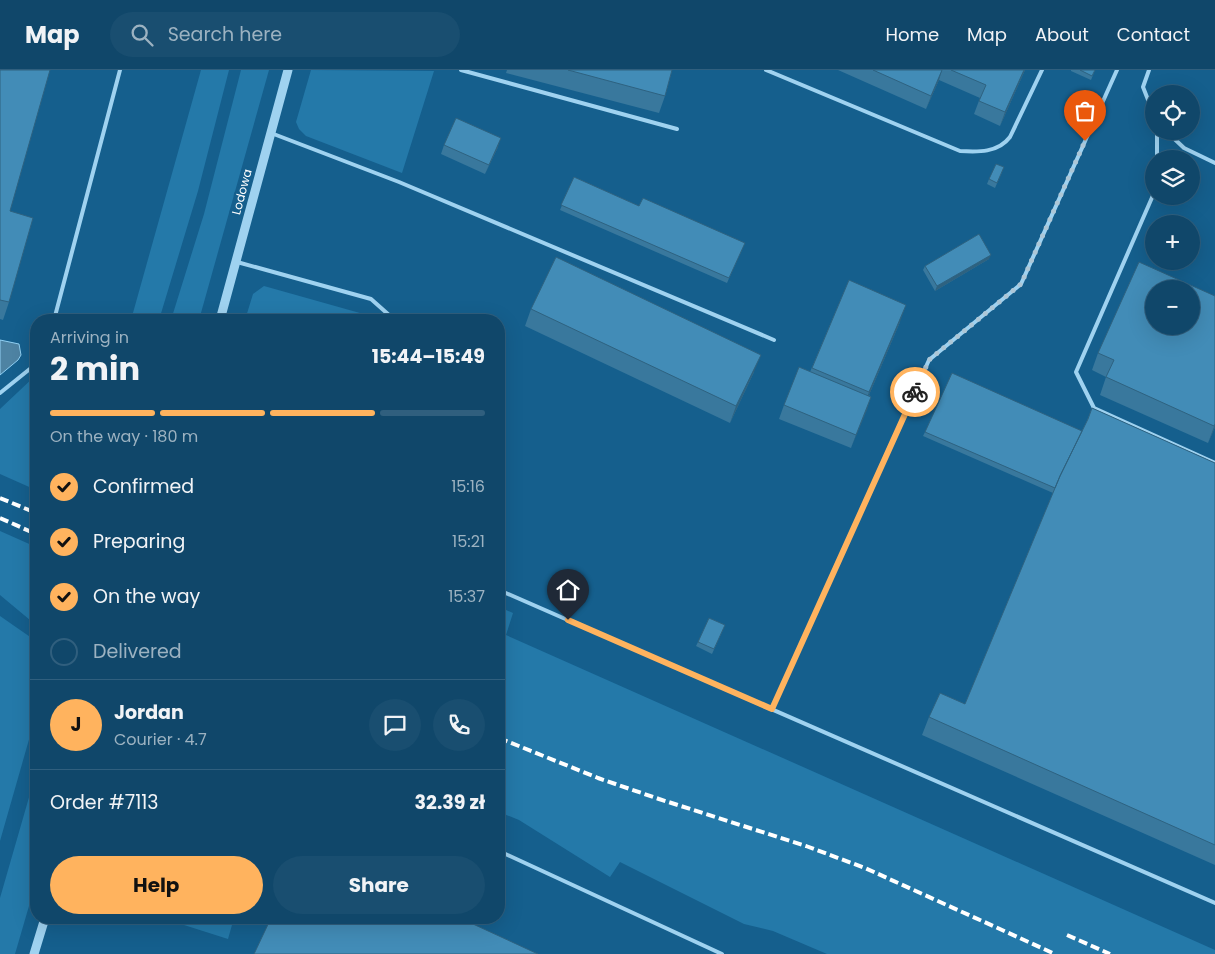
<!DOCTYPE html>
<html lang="en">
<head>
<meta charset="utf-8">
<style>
  body { margin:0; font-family:Poppins,sans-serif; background:#194e70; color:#f1f3f6; height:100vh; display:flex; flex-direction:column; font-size:19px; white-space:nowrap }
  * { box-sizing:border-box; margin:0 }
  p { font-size:16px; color:#9cb2c1 }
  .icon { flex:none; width:28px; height:28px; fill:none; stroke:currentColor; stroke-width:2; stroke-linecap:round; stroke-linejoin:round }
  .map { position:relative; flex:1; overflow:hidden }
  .details { position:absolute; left:30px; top:244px; width:475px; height:610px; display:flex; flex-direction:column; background:#10476a; border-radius:20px; box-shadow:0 5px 20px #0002,0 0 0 1px #305f7e }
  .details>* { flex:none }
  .fabs { position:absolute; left:1145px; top:15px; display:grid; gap:10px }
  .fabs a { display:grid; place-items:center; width:55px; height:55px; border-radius:50%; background:#10476a; box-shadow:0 5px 20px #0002,0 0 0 1px #305f7e; font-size:25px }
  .pin { position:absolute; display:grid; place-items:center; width:42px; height:42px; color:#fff; margin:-51px -21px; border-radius:50% 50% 50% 0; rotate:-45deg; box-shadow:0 0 5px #0007 }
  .pin .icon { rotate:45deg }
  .courier { position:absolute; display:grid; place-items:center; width:50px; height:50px; margin:-25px; border:4px solid #ffb35e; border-radius:50%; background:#fff; color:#222; box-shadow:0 1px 6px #0007 }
  .head em { font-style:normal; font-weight:700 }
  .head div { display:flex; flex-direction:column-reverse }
  .head { display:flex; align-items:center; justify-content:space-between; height:85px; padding:0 20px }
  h1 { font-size:32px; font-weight:700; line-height:38px }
  .bar { display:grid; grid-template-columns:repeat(4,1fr); gap:8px 5px; align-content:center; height:60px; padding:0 20px }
  .bar i { height:6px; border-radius:4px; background:#305f7e }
  .bar .active { background:#ffb35e }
  .bar p { grid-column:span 4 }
  .line { display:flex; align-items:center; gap:12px; padding:0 20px; border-top:1px solid #305f7e }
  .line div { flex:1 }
  .round { display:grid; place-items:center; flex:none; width:52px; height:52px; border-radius:26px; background:#194e70 }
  ol { padding:0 20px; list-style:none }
  li { display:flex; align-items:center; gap:15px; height:55px }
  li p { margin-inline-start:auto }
  li .icon { padding:5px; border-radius:50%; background:#ffb35e; color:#111; stroke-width:4 }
  li:last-child { color:#9cb2c1 }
  li i { width:28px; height:28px; border:2px solid #305f7e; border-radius:50% }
  .action { display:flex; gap:10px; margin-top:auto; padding:10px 20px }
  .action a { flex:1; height:58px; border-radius:30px; background:#ffb35e; color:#111; font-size:20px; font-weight:700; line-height:58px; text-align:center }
  .action a+a { background:#194e70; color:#f1f3f6 }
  header { display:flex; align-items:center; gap:30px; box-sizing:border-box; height:70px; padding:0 25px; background:#10476a; border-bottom:1px solid #305f7e }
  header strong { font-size:24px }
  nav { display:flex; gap:28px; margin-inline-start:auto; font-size:18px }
  .search { width:350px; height:45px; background:#194e70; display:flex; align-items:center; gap:12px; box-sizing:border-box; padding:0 18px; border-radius:28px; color:#9cb2c1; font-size:19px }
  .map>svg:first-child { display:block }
  .green { fill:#2479a9 }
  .water { fill:#4e83a3; stroke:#91d0f3 }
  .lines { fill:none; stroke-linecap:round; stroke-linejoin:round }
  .service { stroke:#9fd2f0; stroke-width:4 }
  .tertiary { stroke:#9fd2f0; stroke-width:9 }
  .rail { stroke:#fff; stroke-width:4; stroke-dasharray:9 4; stroke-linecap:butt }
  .wall { fill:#39789d }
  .shaded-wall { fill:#2e6280 }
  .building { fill:#428cb7; stroke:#2e6280; fill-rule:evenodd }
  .done { stroke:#adc7d7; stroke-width:5; stroke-dasharray:0 9 }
  .route { stroke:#ffb35e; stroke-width:6 }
  .labels { text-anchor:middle; stroke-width:5; stroke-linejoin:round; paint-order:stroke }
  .street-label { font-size:12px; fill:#fff; stroke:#155f8d }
</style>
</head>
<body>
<header>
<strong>Map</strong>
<div class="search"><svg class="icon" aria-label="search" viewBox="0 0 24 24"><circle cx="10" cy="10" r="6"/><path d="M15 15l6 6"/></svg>Search here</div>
<nav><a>Home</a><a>Map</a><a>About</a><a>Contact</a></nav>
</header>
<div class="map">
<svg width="1215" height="884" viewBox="0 0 1215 884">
  <rect width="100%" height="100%" fill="#155f8d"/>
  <!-- green -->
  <path class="green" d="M201 0H229L198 121 159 250H131Z
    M241 0H269L199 250H171L204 144Z
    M311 0 434 1 402 103 306 66 299 59 296 52Z
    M264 216 367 245 365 250H245L253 224Z
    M36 305V420L0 404V339Z
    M0 461 36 477V555L0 525Z
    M499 537 513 543 506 565 1215 880V884H827L773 861 744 854 620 792 610 807 519 750 499 742Z
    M0 546 36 571V645L0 771Z
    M36 703V812L15 884H0V828Z
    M162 848H234L228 869Z"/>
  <!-- water -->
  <path class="water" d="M0 270 19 274 21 285 18 290 0 305Z"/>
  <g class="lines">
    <!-- service -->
    <path class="service" d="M461 0 677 59
      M766 0 960 81C978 82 998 83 1010 67L1042 0
      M1149 0 1143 17 1154 45
      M1166 61 1184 78 1215 93
      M271 63 399 112 774 270
      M1157 89V61
      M1154 123 1076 302 1094 338 1215 393
      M237 192 371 229 389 245 390 250
      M54 250 120 0
      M0 323 36 294
      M499 520 1215 833
      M772 639 929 290 1021 214 1117 0
      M499 781 722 884"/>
    <!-- tertiary -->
    <path class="tertiary" d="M220 250 288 0
      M34 884 45 848"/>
    <!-- rail -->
    <path class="rail" d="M0 428 36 443
      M0 448 36 464
      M499 668 598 708 659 729 806 776 865 798 1055 884
      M1067 865 1110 884"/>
  </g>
  <!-- wall -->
  <path class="wall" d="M0 0 10 141 9 232 3 250 0 249Z
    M507 0H672L665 26 659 43 506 3Z
    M838 0H1025L1000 56 974 44 980 28 939 10 926 39Z
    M1071 0H1095L1091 10 1071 1Z
    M444 75 498 77 485 104 441 84Z
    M1002 102 995 118 987 114 989 109Z
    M574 107 639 136 743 177 727 213 560 140Z
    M989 189 935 221 923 200 925 196Z
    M849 210 900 252 869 325 871 327 851 378 779 349 784 335 810 302Z
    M1215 226V357L1208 373 1100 325 1106 307 1092 300 1098 283Z
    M531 239 754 302 730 353 525 256Z
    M1092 338 1215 393V795L922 665 929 647 965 634 1053 423 923 366 925 362 1082 361 1086 353Z
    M36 495V516L30 514Z
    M725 555 712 584 696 576 698 572Z"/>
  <!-- shaded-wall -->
  <path class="shaded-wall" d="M942 0 939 10 926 39 931 26Z
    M1024 0H1025L1000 56 1005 42Z
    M501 68 498 77 485 104Z
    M991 185 989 189 935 221 937 216Z
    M906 235 900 252 863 339 869 322Z
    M761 285 754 302 730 353 736 336Z
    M871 327 867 340 851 378 856 365Z
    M1215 354V357L1208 373Z"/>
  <!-- building -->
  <path class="building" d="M0 0H50L10 141 33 148 9 232 0 230Z
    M568 0H672L665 26Z
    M873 0H942L931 26Z
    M951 0H1024L1005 42 979 31 986 15Z
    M1080 0H1095L1092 6Z
    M456 48 501 68 489 95 444 75Z
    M996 94 1004 97 997 113 989 109Z
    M574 107 639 136 643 128 745 173 729 208 561 135Z
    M979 164 991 185 937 216 925 196Z
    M556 187 761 285 736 336 531 239Z
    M1139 192 1215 226V354L1214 356 1106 307 1114 290 1098 283ZM1154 219H1191V256H1154Z
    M849 210 906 235 869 322 812 298Z
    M799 297 871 327 856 365 784 335Z
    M952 303 1082 361 1060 406 1055 418 925 362Z
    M1092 338 1215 393V775L929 647 940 623 965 634 1060 406 1088 349Z
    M36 495V511L32 510Z
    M709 548 725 555 714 579 698 572Z
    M271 848H460L538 884H254Z"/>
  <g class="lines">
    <!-- done -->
    <path class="done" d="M915 322 929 290 1021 214 1085 71"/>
    <!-- route -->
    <path class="route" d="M568 550 772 639 915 322"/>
  </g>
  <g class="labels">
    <!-- street labels -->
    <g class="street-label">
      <text transform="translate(242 122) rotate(-75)" y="4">Lodowa</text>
    </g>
  </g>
</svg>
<div class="fabs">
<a><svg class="icon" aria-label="locate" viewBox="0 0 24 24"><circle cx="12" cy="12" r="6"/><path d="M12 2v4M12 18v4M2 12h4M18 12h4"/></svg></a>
<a><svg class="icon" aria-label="layers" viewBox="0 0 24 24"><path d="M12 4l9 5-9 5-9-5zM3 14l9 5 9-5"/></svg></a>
<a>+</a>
<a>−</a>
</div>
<div class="pin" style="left:1085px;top:71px;background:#ea580c"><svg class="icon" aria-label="bag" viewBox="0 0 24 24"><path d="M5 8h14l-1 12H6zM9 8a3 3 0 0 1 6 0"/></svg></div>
<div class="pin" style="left:568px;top:550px;background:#1f2937"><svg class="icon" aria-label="home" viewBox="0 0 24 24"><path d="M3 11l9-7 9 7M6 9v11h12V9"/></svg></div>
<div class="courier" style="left:915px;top:322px"><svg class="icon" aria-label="bike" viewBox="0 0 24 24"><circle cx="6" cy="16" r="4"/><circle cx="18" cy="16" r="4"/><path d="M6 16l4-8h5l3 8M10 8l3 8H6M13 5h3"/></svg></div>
<section class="details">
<div class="head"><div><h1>2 min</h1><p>Arriving in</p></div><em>15:44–15:49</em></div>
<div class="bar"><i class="active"></i><i class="active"></i><i class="active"></i><i></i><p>On the way · 180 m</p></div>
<ol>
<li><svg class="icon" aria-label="check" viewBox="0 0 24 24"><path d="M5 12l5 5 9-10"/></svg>Confirmed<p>15:16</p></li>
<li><svg class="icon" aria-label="check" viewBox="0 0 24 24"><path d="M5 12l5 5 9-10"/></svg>Preparing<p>15:21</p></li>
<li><svg class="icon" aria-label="check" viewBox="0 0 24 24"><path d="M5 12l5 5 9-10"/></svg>On the way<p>15:37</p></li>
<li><i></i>Delivered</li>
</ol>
<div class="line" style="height:90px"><b class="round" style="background:#ffb35e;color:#111">J</b><div><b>Jordan</b><p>Courier · 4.7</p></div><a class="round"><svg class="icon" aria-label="chat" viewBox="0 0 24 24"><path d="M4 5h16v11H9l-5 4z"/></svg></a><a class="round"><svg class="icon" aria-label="phone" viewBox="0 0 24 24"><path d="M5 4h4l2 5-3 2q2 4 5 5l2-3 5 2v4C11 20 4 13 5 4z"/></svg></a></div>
<div class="line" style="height:65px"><div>Order #7113</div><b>32.39 zł</b></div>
<div class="action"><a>Help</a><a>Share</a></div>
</section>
</div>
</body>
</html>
